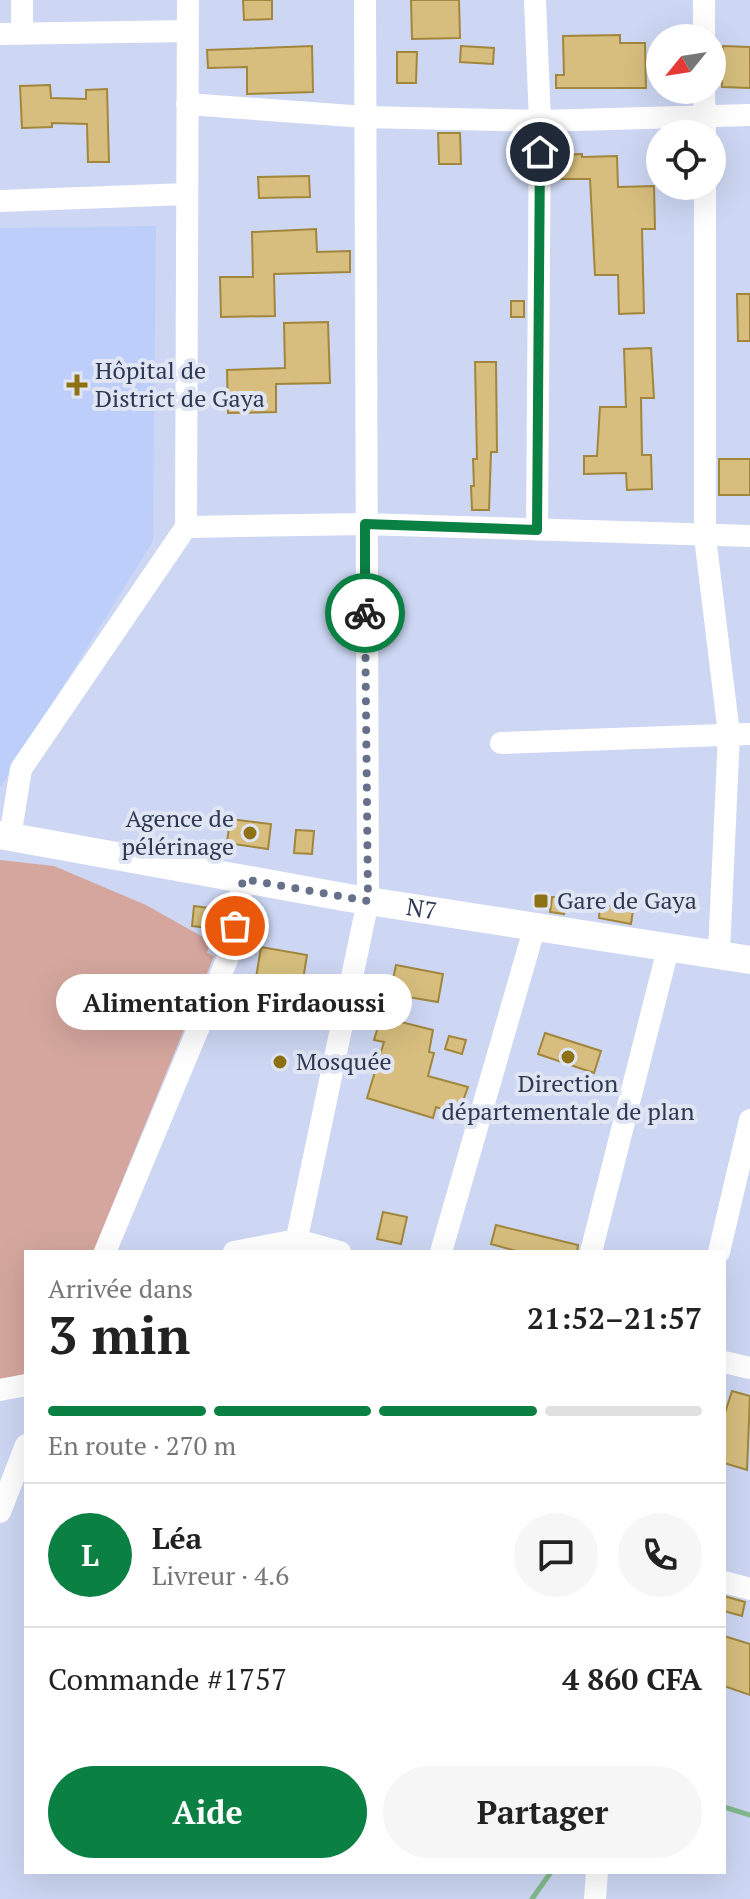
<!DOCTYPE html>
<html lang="fr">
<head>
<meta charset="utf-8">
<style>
  body { margin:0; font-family:"PT Serif",serif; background:#f6f6f6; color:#222; height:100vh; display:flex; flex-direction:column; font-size:30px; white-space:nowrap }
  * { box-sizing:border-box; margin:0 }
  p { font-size:26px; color:#767676 }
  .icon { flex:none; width:44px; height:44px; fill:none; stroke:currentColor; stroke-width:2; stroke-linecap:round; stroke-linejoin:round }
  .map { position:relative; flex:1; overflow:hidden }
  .side { position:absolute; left:24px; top:1250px; width:702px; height:624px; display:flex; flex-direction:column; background:#fff; border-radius:0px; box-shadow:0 8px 32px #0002 }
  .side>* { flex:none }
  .needle { width:52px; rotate:240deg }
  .controls { position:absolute; left:646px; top:24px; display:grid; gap:16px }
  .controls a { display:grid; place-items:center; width:80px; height:80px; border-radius:50%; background:#fff; box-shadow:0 8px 32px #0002; font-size:40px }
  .pin { position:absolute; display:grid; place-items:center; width:68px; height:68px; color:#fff; margin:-34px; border:4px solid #fff; border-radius:50%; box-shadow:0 2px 8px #0007 }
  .courier { position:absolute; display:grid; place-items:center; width:80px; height:80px; margin:-40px; border:6px solid #0b8043; border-radius:50%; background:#fff; color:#222; box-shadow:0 2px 10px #0007 }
  .bubble { position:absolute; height:56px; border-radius:28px; background:#fff; box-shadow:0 8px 32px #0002; font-size:26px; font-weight:600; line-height:56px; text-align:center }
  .summary em { font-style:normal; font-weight:600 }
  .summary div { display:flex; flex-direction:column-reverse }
  .summary { display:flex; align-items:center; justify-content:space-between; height:136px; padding:0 24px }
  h1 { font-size:52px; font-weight:600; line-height:60px }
  .bar { display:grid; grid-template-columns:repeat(4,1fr); gap:12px 8px; align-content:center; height:96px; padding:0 24px }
  .bar i { height:10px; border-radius:6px; background:#e0e0e0 }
  .bar .selected { background:#0b8043 }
  .bar p { grid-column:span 4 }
  .line { display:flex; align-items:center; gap:20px; padding:0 24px; border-top:2px solid #e0e0e0 }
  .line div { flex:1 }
  .round { display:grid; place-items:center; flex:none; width:84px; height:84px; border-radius:42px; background:#f6f6f6 }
  .primary-button { display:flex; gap:16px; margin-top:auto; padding:16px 24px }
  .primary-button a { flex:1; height:92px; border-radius:48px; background:#0b8043; color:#fff; font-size:32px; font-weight:600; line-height:92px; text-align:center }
  .primary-button a+a { background:#f6f6f6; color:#222 }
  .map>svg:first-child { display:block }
  .built { fill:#becefb }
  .green { fill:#d4a69e }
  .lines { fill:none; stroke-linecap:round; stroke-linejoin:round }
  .stream { stroke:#82ba8d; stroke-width:5 }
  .building { fill:#d7be7e; stroke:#a1863c; stroke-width:2 }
  .minor { stroke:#fff; stroke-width:22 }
  .major { stroke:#fff; stroke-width:28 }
  .done { stroke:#66708b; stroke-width:8; stroke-dasharray:0 14.4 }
  .route { stroke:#0b8043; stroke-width:10 }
  .poi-dot { fill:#8e7115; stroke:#e0e5f3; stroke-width:3 }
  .labels { text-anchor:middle; stroke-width:8; stroke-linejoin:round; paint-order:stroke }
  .poi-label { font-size:24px; fill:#2f3853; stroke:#e0e5f3; text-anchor:start }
  .street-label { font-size:24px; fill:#2f3853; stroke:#e0e5f3 }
</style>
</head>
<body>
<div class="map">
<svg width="750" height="1899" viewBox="0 0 750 1899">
  <rect width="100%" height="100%" fill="#cdd7f3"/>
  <!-- built -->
  <path class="built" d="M156 226 153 541 0 788V228Z"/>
  <!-- green -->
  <path class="green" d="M0 860 54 866 146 905 210 941 207 953 214 956 93 1252H26V1377L0 1379Z"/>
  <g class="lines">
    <!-- stream -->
    <path class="stream" d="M724 1807 750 1815
      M532 1899 551 1872"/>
  </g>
  <!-- building -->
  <path class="building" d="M243 0H272V19L244 20Z
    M411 0H459L460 38 412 39Z
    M620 35V43H645L646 88H556V75H564L563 36Z
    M312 46 313 92 247 94V67L208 68 207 50Z
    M461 46 494 48 493 64 460 62Z
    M723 46 750 47V88L722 87Z
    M397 52H417L416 83H397Z
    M50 85 51 98 86 99V90L107 89 109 162H88L87 124 52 123V127L22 128 20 86Z
    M438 133H460L461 164H439Z
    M582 154V157L617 156 618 187 654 186 655 229H642L644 313 619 314 618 275H595L590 179H558L557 155Z
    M309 176 310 197 259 198 258 177Z
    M316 229 317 252 350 251V272L274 274 275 316 221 317 220 277H253L252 232Z
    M737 294H750V341H738Z
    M511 301H524V317H511Z
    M328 322 330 383 276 384V412L228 413 227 370 285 368 284 323Z
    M651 348 654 398H641L642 455H651L652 489 627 490 626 473 584 474V456H597L600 407H626L624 349Z
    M475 362H496L497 452H491L489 510H472L471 486H474L473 459H477Z
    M719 459H750V495H719Z
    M230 819 271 824 268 849 227 843Z
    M296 830 314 831 312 854 294 853Z
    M552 897 566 898 564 914 550 912Z
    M600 905 633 910 631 924 599 918Z
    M194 906 224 910 220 929 192 926Z
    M261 947 307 955 301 992 255 984Z
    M396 965 443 974 438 1002 390 994Z
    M238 991 257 995 255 1007 235 1003Z
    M381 1017 433 1030 429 1052 434 1053 428 1076 468 1087 458 1115 436 1107 433 1118 367 1098 384 1042 374 1040Z
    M545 1033 601 1051 594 1073 538 1054Z
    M449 1036 466 1040 462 1054 445 1049Z
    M383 1212 407 1217 401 1244 377 1239Z
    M496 1225 578 1245 577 1252H520L491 1244Z
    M732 1391 750 1396 747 1470 724 1463V1416Z
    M724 1596 745 1602 742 1616 724 1611Z
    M724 1636 750 1644V1695L724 1686Z"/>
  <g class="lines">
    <!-- minor -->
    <path class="minor" d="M22 0V34
      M535 0 540 121 537 530
      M704 0V38
      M0 34 188 31
      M704 90 705 134
      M187 104 365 117 540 121 750 115
      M705 186V537L729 734 719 952
      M0 201 187 194
      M186 527 365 524 750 536
      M501 743 750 734
      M10 837 21 769 186 527 188 0
      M105 1252 231 950 243 879
      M234 1252 297 1240 340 1252
      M294 1252 368 901 365 0
      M441 1252 535 926
      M591 1252 669 945
      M719 1252 750 1120
      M724 1362 750 1368
      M0 1390 26 1385
      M0 1512 26 1445
      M724 1582 750 1589
      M595 1899 597 1872"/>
    <!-- major -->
    <path class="major" id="s1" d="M0 835 349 898 750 960"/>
  </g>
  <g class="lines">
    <!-- done -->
    <path class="done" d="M235 926 243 879 368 901 365 613"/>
    <!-- route -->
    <path class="route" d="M365 613V524L537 530 540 152"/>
  </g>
  <!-- markers -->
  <g class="poi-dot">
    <path d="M73 373h8v8h8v8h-8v8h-8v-8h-8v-8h8z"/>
    <circle cx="250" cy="833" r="8"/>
    <rect x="533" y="893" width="16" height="16" rx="4"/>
    <circle cx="568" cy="1057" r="8"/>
    <circle cx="280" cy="1062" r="8"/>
  </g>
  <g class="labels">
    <!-- poi labels -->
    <g class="poi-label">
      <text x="95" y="379">Hôpital de<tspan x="95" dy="28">District de Gaya</tspan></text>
      <text x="234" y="827" text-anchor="end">Agence de<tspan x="234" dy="28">pélérinage</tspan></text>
      <text x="557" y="909">Gare de Gaya</text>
      <text x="296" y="1070">Mosquée</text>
      <text x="568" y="1092" text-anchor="middle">Direction<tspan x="568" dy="28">départementale de plan</tspan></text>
    </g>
    <!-- street labels -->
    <g class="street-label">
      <text dy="8" stroke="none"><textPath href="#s1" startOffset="428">N7</textPath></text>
    </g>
  </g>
</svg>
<div class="controls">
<a><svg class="needle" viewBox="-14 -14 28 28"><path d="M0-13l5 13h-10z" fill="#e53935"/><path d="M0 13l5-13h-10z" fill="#767676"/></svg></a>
<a><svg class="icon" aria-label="locate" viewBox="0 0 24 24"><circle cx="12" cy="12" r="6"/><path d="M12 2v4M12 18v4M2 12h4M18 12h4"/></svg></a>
</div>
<div class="pin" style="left:235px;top:926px;background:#ea580c"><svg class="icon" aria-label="bag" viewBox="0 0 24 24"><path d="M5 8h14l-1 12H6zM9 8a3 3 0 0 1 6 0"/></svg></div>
<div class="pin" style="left:540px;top:152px;background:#1f2937"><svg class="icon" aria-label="home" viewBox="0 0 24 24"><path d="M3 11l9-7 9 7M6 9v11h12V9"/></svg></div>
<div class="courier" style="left:365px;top:613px"><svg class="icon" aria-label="bike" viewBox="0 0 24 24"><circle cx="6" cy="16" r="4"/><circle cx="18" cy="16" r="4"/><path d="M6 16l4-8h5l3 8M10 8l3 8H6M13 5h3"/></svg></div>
<div class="bubble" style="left:56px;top:974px;width:356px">Alimentation Firdaoussi</div>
<section class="side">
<div class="summary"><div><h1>3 min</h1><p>Arrivée dans</p></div><em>21:52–21:57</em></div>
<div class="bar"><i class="selected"></i><i class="selected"></i><i class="selected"></i><i></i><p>En route · 270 m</p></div>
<div class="line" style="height:144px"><b class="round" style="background:#0b8043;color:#fff">L</b><div><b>Léa</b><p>Livreur · 4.6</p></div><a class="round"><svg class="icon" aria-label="chat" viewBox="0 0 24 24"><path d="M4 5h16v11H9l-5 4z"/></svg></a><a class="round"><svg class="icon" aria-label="phone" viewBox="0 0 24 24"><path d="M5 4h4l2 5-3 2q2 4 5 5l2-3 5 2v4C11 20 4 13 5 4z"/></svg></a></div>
<div class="line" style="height:104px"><div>Commande #1757</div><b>4 860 CFA</b></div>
<div class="primary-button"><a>Aide</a><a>Partager</a></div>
</section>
</div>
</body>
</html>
